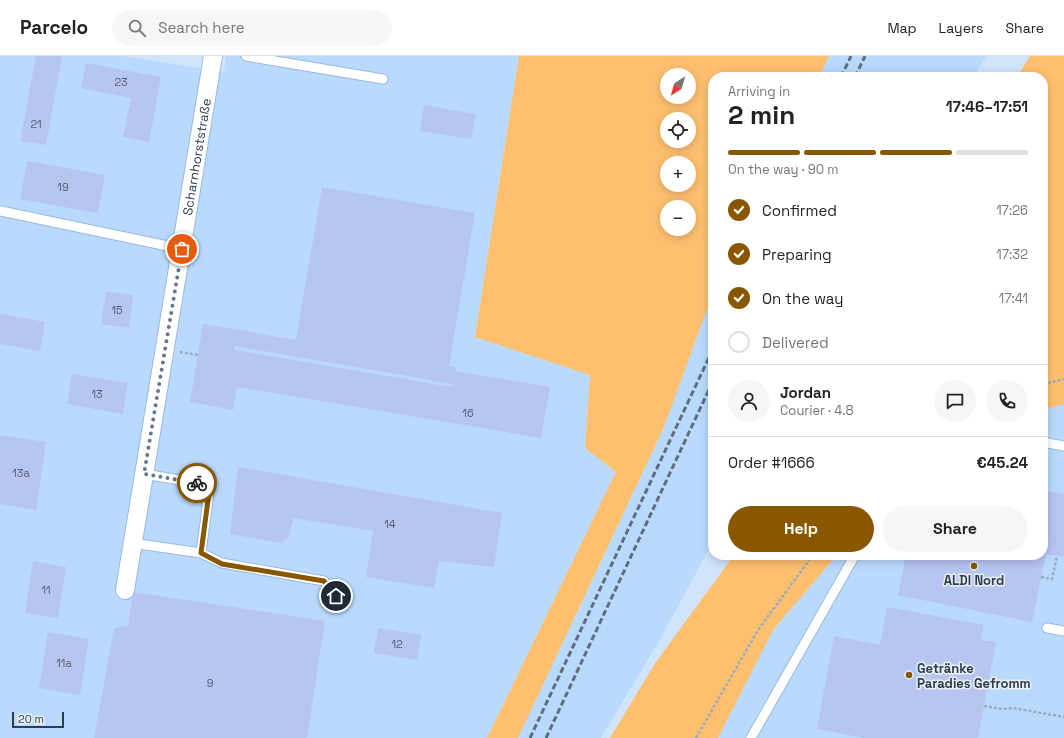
<!DOCTYPE html>
<html lang="en">
<head>
<meta charset="utf-8">
<style>
  body { margin:0; font-family:"Space Grotesk",sans-serif; background:#f6f6f6; color:#222; height:100vh; display:flex; flex-direction:column; font-size:15px; white-space:nowrap }
  * { box-sizing:border-box; margin:0 }
  p { font-size:13px; color:#767676 }
  .icon { flex:none; width:22px; height:22px; fill:none; stroke:currentColor; stroke-width:2; stroke-linecap:round; stroke-linejoin:round }
  .map { position:relative; flex:1; overflow:hidden }
  .side { position:absolute; left:708px; top:16px; width:340px; height:488px; display:flex; flex-direction:column; background:#fff; border-radius:16px; box-shadow:0 2px 10px #0003 }
  .side>* { flex:none }
  .needle { width:26px; rotate:217deg }
  .tools { position:absolute; left:660px; top:12px; display:grid; gap:8px }
  .tools a { display:grid; place-items:center; width:36px; height:36px; border-radius:50%; background:#fff; box-shadow:0 2px 10px #0003; font-size:20px }
  .scale { position:absolute; left:12px; bottom:10px; width:52px; box-sizing:border-box; padding-left:4px; border:2px solid #2f3d4c; border-top:0; font-size:11px; line-height:14px; white-space:nowrap; color:#2f3d4c; -webkit-text-stroke:3px #e9f0f7; paint-order:stroke }
  .pin { position:absolute; display:grid; place-items:center; width:34px; height:34px; color:#fff; margin:-17px; border:2px solid #fff; border-radius:50%; box-shadow:0 1px 4px #0007 }
  .courier { position:absolute; display:grid; place-items:center; width:40px; height:40px; margin:-20px; border:3px solid #885700; border-radius:50%; background:#fff; color:#222; box-shadow:0 1px 5px #0007 }
  .headline em { font-style:normal; font-weight:800 }
  .headline div { display:flex; flex-direction:column-reverse }
  .headline { display:flex; align-items:center; justify-content:space-between; height:68px; padding:0 20px }
  h1 { font-size:26px; font-weight:800; line-height:30px }
  .bar { display:grid; grid-template-columns:repeat(4,1fr); gap:6px 4px; align-content:center; height:48px; padding:0 20px }
  .bar i { height:5px; border-radius:3px; background:#e0e0e0 }
  .bar .selected { background:#885700 }
  .bar p { grid-column:span 4 }
  .line { display:flex; align-items:center; gap:10px; padding:0 20px; border-top:1px solid #e0e0e0 }
  .line div { flex:1 }
  .round { display:grid; place-items:center; flex:none; width:42px; height:42px; border-radius:21px; background:#f6f6f6 }
  ol { padding:0 20px; list-style:none }
  li { display:flex; align-items:center; gap:12px; height:44px }
  li p { margin-inline-start:auto }
  li .icon { padding:4px; border-radius:50%; background:#885700; color:#fff; stroke-width:4 }
  li:last-child { color:#767676 }
  li i { width:22px; height:22px; border:2px solid #e0e0e0; border-radius:50% }
  .primary-button { display:flex; gap:8px; margin-top:auto; padding:8px 20px }
  .primary-button a { flex:1; height:46px; border-radius:24px; background:#885700; color:#fff; font-size:16px; font-weight:800; line-height:46px; text-align:center }
  .primary-button a+a { background:#f6f6f6; color:#222 }
  header { display:flex; align-items:center; gap:24px; box-sizing:border-box; height:56px; padding:0 20px; background:#fff; border-bottom:1px solid #e0e0e0 }
  header strong { font-size:19px }
  nav { display:flex; gap:22px; margin-inline-start:auto; font-size:14px }
  .search { width:280px; height:36px; background:#f6f6f6; display:flex; align-items:center; gap:10px; box-sizing:border-box; padding:0 14px; border-radius:22px; color:#767676; font-size:15px }
  .map>svg:first-child { display:block }
  .built { fill:#badafd }
  .green { fill:#fec06f; fill-rule:evenodd }
  .building { fill:#b7c5f1; fill-rule:evenodd }
  .lines { fill:none; stroke-linecap:round; stroke-linejoin:round }
  .lane-casing { stroke:#98b9de; stroke-width:11 }
  .street-casing { stroke:#98b9de; stroke-width:20 }
  .path { stroke:#9aacc0; stroke-width:2.5; stroke-dasharray:3 2; stroke-linecap:butt }
  .lane { stroke:#fff; stroke-width:9 }
  .street { stroke:#fff; stroke-width:18 }
  .rail { stroke:#5e6d7f; stroke-width:3; stroke-dasharray:6 3; stroke-linecap:butt }
  .done { stroke:#677789; stroke-width:4; stroke-dasharray:0 7.2 }
  .route { stroke:#885700; stroke-width:5 }
  .poi-dot { fill:#885700; stroke:#e9f0f7; stroke-width:1.5 }
  .labels { text-anchor:middle; stroke-width:3; stroke-linejoin:round; paint-order:stroke }
  .number-label { font-size:11px; fill:#515f75 }
  .street-label { font-size:13px; fill:#2f3d4c; stroke:#e9f0f7 }
  .poi-label { font-size:13px; font-weight:bold; fill:#2f3d4c; stroke:#e9f0f7 }
</style>
</head>
<body>
<header>
<strong>Parcelo</strong>
<div class="search"><svg class="icon" aria-label="search" viewBox="0 0 24 24"><circle cx="10" cy="10" r="6"/><path d="M15 15l6 6"/></svg>Search here</div>
<nav><a>Map</a><a>Layers</a><a>Share</a></nav>
</header>
<div class="map">
<svg width="1064" height="682" viewBox="0 0 1064 682">
  <rect width="100%" height="100%" fill="#d0e4fb"/>
  <!-- built -->
  <path class="built" d="M0 0H124L224 16 226 0H519L475 281 590 319 585 392 616 416 487 682H0Z
    M829 0H986L974 21H819Z
    M713 237V486L658 587 601 682H516L577 557 664 371Z
    M1064 348V682H718L773 574 837 499H1043V354Z"/>
  <!-- green -->
  <path class="green" d="M519 0H829L819 21H713V237L664 371 518 682H487L616 416 585 392 590 319 475 281ZM667 19H689V41H667ZM667 63H689V85H667ZM667 107H689V129H667ZM667 151H689V173H667Z
    M1030 0H1064V348L1043 354V21H1017Z
    M734 499H837L773 574 718 682H610L656 606Z"/>
  <!-- building -->
  <path class="building" d="M36 0H62L46 89 20 85Z
    M86 7 161 21 149 86 123 81 131 42 81 32Z
    M424 49 476 58 471 83 420 75Z
    M27 105 105 119 98 157 20 143Z
    M322 131 475 157 449 310 456 311 455 315 550 331 541 382 237 331 233 354 190 346 203 268 296 284ZM235 290 453 328 451 331 235 294Z
    M106 235 133 239 129 272 101 268Z
    M0 258 45 266 40 295 0 288Z
    M72 318 128 327 123 358 67 348Z
    M0 379 46 386 36 454 0 448Z
    M238 411 502 457 494 511 439 505 434 532 366 521 373 475 293 462 289 481 281 487 230 478Z
    M1043 434 1064 438V501L1046 498 1032 566 898 539 906 499H1043Z
    M33 505 66 511 58 562 25 557Z
    M133 536 325 565 307 682H94L114 572 128 570Z
    M887 551 984 569 981 584 996 586 978 682H864L817 673 834 580 880 589Z
    M378 572 421 579 417 604 374 597Z
    M48 576 89 583 80 639 39 632Z"/>
  <g class="lines">
    <defs>
      <path id="lane" d="M246 0 383 23
        M1 155 182 193
        M1043 386 1064 390
        M132 487 201 497 210 429 144 418
        M201 497 222 507 324 525 336 540
        M1047 572 1064 575
        M751 682 855 499"/>
      <g id="street">
        <path id="s1" d="M125 534 213 0"/>
      </g>
    </defs>
    <!-- lane casing -->
    <use href="#lane" class="lane-casing"/>
    <!-- street casing -->
    <use href="#street" class="street-casing"/>
    <!-- path -->
    <path class="path" d="M180 296 198 299
      M1043 328 1064 323
      M1041 521 1052 523 1057 500
      M984 650 1002 653 1013 652 1064 661
      M696 682 758 574 813 499"/>
    <!-- lane -->
    <use href="#lane" class="lane"/>
    <!-- street -->
    <use href="#street" class="street"/>
    <!-- rail -->
    <path class="rail" d="M841 21 851 0
      M855 21 865 0
      M530 682 713 293
      M546 682 713 325"/>
  </g>
  <g class="lines">
    <!-- done -->
    <path class="done" d="M182 193 144 418 197 427"/>
    <!-- route -->
    <path class="route" d="M197 427 210 429 201 497 222 508 324 525 336 540"/>
  </g>
  <!-- markers -->
  <g class="poi-dot">
    <circle cx="974" cy="510" r="4"/>
    <circle cx="909" cy="619" r="4"/>
  </g>
  <g class="labels">
    <!-- number labels -->
    <g class="number-label">
      <text x="121" y="30">23</text>
      <text x="36" y="72">21</text>
      <text x="63" y="135">19</text>
      <text x="117" y="258">15</text>
      <text x="97" y="342">13</text>
      <text x="468" y="361">16</text>
      <text x="21" y="421">13a</text>
      <text x="390" y="472">14</text>
      <text x="46" y="538">11</text>
      <text x="397" y="592">12</text>
      <text x="64" y="611">11a</text>
      <text x="210" y="631">9</text>
    </g>
    <!-- street labels -->
    <g class="street-label">
      <text dy="5" stroke="none"><textPath href="#s1" startOffset="439">Scharnhorststraße</textPath></text>
    </g>
    <!-- poi labels -->
    <g class="poi-label">
      <text x="974" y="529">ALDI Nord</text>
      <text x="917" y="617" text-anchor="start">Getränke<tspan x="917" dy="15">Paradies Gefromm</tspan></text>
    </g>
  </g>
</svg>
<div class="tools">
<a><svg class="needle" viewBox="-14 -14 28 28"><path d="M0-13l5 13h-10z" fill="#e53935"/><path d="M0 13l5-13h-10z" fill="#767676"/></svg></a>
<a><svg class="icon" aria-label="locate" viewBox="0 0 24 24"><circle cx="12" cy="12" r="6"/><path d="M12 2v4M12 18v4M2 12h4M18 12h4"/></svg></a>
<a>+</a>
<a>−</a>
</div>
<div class="scale">20 m</div>
<div class="pin" style="left:182px;top:193px;background:#ea580c"><svg class="icon" aria-label="bag" viewBox="0 0 24 24"><path d="M5 8h14l-1 12H6zM9 8a3 3 0 0 1 6 0"/></svg></div>
<div class="pin" style="left:336px;top:540px;background:#1f2937"><svg class="icon" aria-label="home" viewBox="0 0 24 24"><path d="M3 11l9-7 9 7M6 9v11h12V9"/></svg></div>
<div class="courier" style="left:197px;top:427px"><svg class="icon" aria-label="bike" viewBox="0 0 24 24"><circle cx="6" cy="16" r="4"/><circle cx="18" cy="16" r="4"/><path d="M6 16l4-8h5l3 8M10 8l3 8H6M13 5h3"/></svg></div>
<section class="side">
<div class="headline"><div><h1>2 min</h1><p>Arriving in</p></div><em>17:46–17:51</em></div>
<div class="bar"><i class="selected"></i><i class="selected"></i><i class="selected"></i><i></i><p>On the way · 90 m</p></div>
<ol>
<li><svg class="icon" aria-label="check" viewBox="0 0 24 24"><path d="M5 12l5 5 9-10"/></svg>Confirmed<p>17:26</p></li>
<li><svg class="icon" aria-label="check" viewBox="0 0 24 24"><path d="M5 12l5 5 9-10"/></svg>Preparing<p>17:32</p></li>
<li><svg class="icon" aria-label="check" viewBox="0 0 24 24"><path d="M5 12l5 5 9-10"/></svg>On the way<p>17:41</p></li>
<li><i></i>Delivered</li>
</ol>
<div class="line" style="height:72px"><a class="round"><svg class="icon" aria-label="person" viewBox="0 0 24 24"><circle cx="12" cy="8" r="4"/><path d="M4 21q1-7 8-7t8 7"/></svg></a><div><b>Jordan</b><p>Courier · 4.8</p></div><a class="round"><svg class="icon" aria-label="chat" viewBox="0 0 24 24"><path d="M4 5h16v11H9l-5 4z"/></svg></a><a class="round"><svg class="icon" aria-label="phone" viewBox="0 0 24 24"><path d="M5 4h4l2 5-3 2q2 4 5 5l2-3 5 2v4C11 20 4 13 5 4z"/></svg></a></div>
<div class="line" style="height:52px"><div>Order #1666</div><b>€45.24</b></div>
<div class="primary-button"><a>Help</a><a>Share</a></div>
</section>
</div>
</body>
</html>
